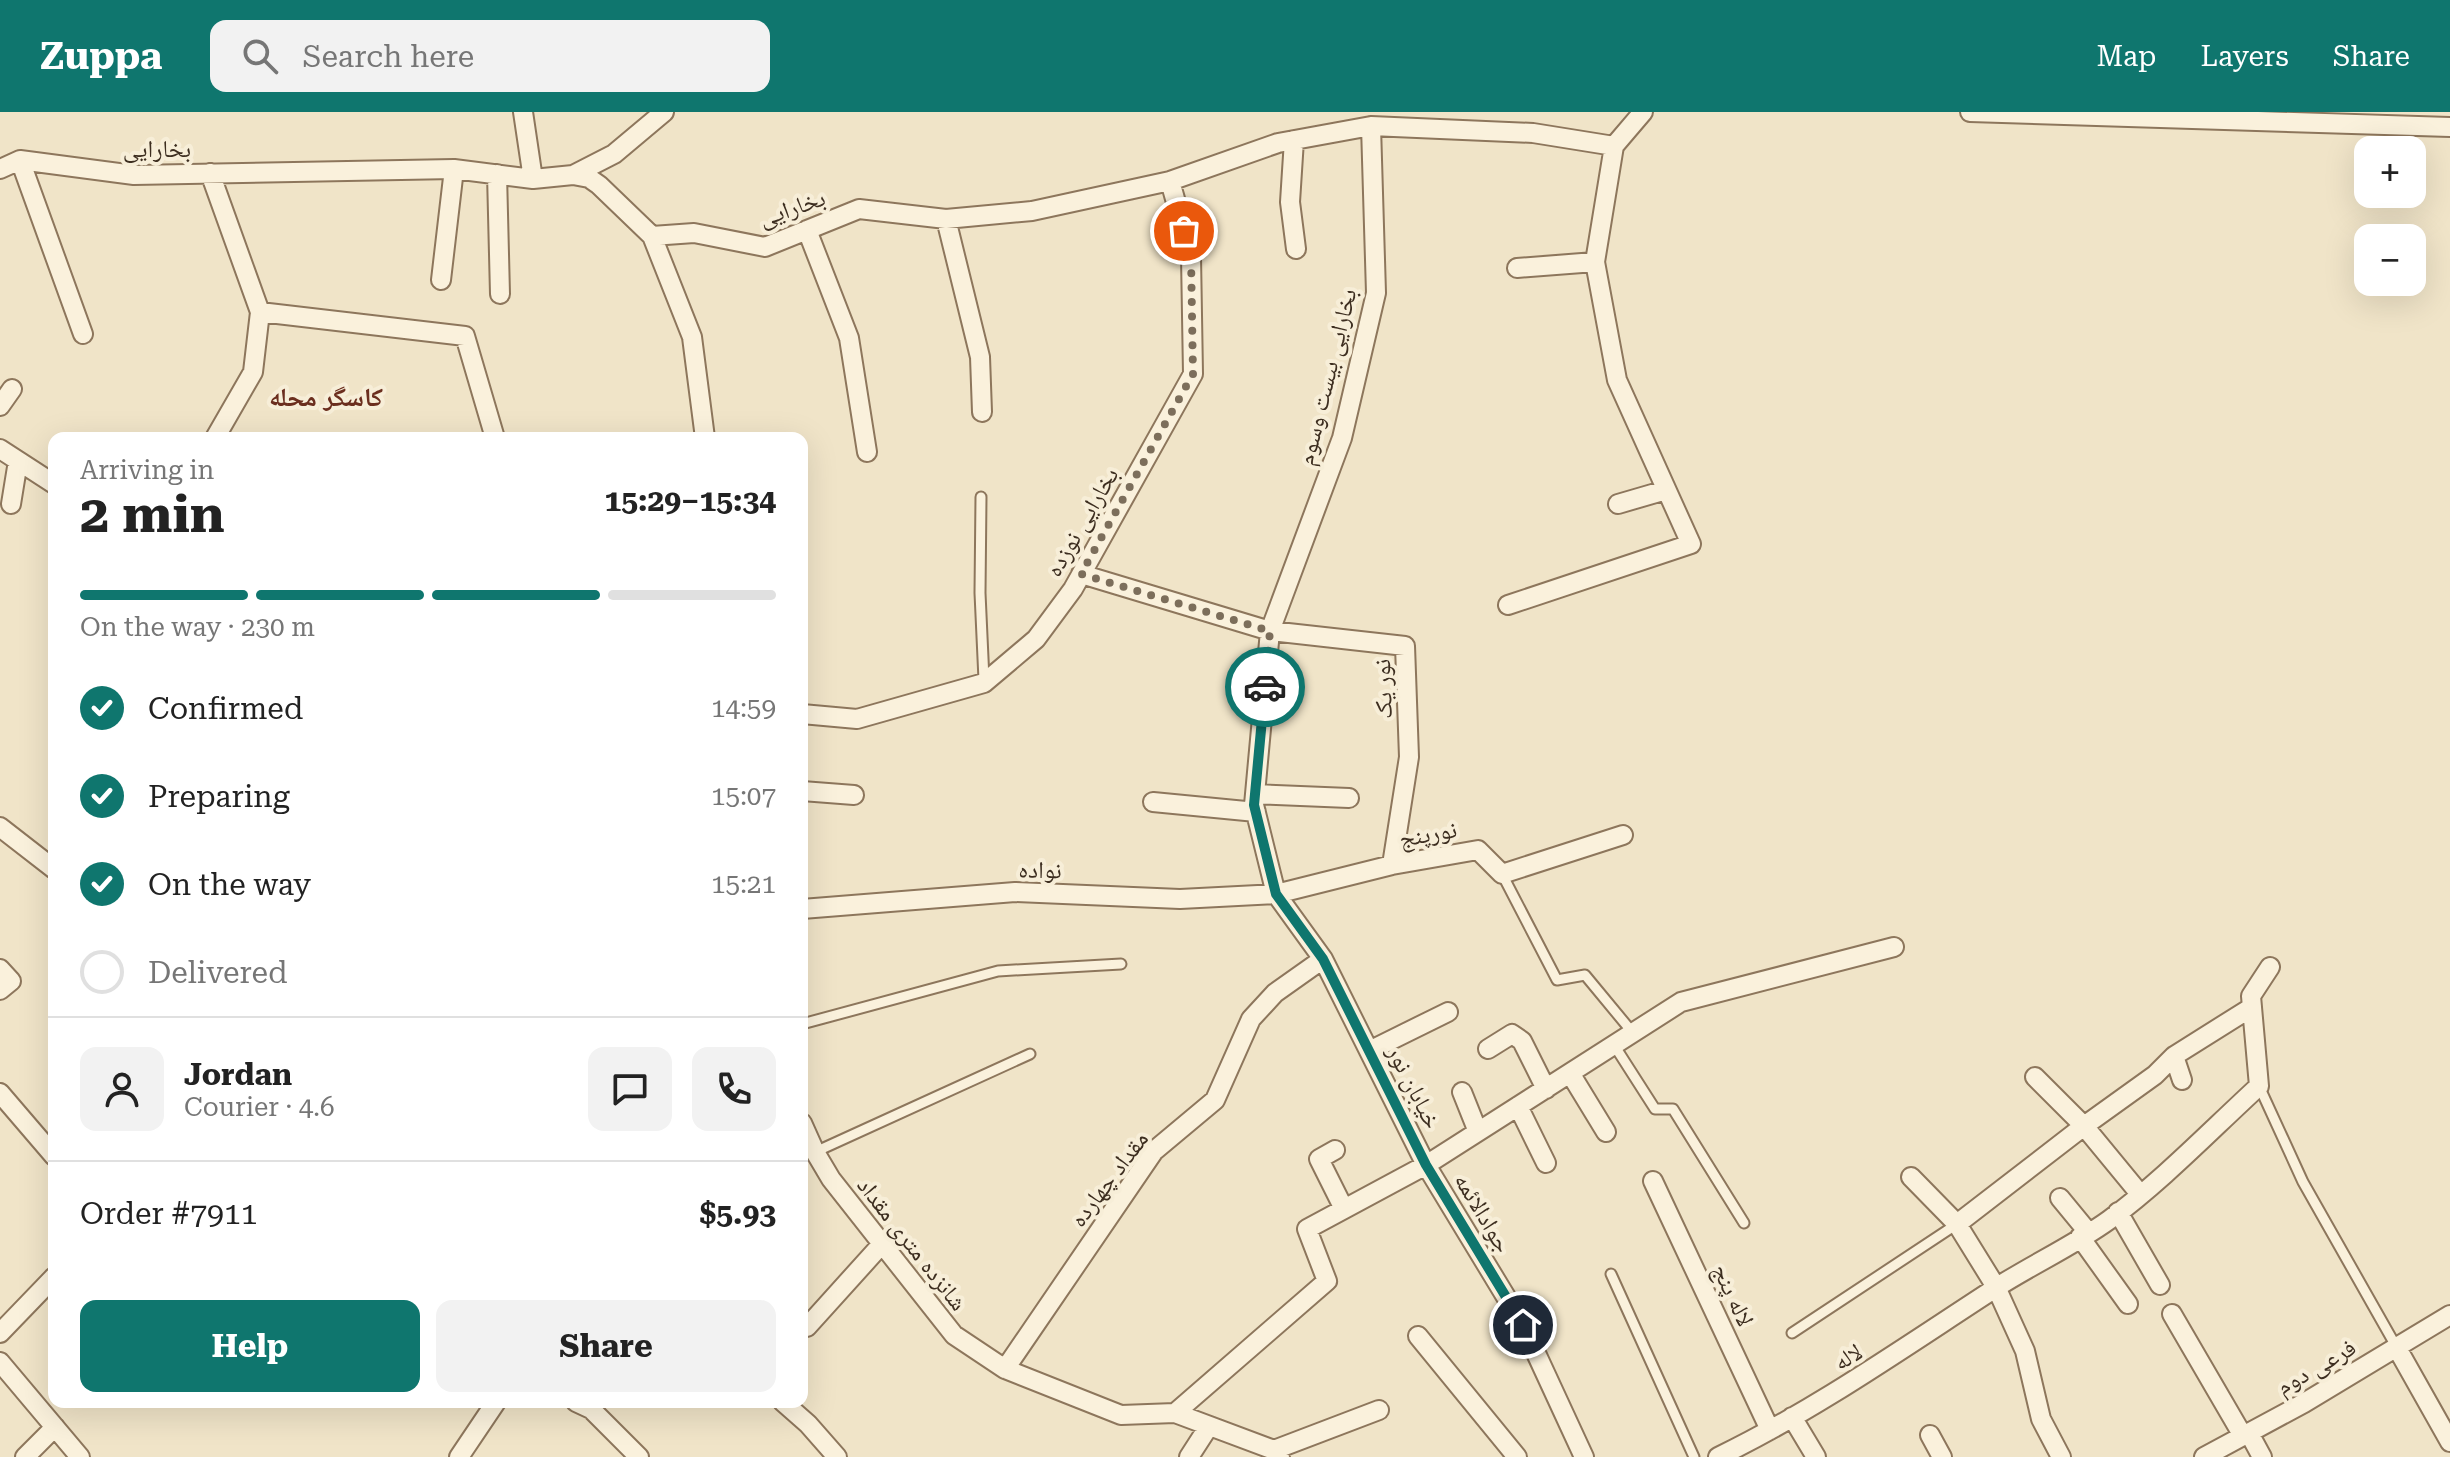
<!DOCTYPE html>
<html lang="en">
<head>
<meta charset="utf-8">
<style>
  body { margin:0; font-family:"Roboto Serif","Noto Naskh Arabic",serif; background:#f2f2f2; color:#222; height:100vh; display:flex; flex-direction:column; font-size:30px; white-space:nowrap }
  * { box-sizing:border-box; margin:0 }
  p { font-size:26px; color:#767676 }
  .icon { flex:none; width:44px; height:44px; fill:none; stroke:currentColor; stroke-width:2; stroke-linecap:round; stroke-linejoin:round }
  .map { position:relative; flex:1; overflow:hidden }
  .details { position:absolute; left:48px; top:320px; width:760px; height:976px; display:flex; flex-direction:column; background:#fff; border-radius:16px; box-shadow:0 8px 32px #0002 }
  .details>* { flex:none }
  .buttons { position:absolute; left:2354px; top:24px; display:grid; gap:16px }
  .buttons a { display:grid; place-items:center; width:72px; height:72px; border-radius:16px; background:#fff; box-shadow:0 8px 32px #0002; font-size:40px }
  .pin { position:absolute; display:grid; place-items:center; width:68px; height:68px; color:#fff; margin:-34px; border:4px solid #fff; border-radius:50%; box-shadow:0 2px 8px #0007 }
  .courier { position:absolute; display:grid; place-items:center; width:80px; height:80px; margin:-40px; border:6px solid #0f766e; border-radius:50%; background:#fff; color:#222; box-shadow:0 2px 10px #0007 }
  .summary em { font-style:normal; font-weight:700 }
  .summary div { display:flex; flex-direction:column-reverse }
  .summary { display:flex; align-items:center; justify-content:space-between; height:136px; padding:0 32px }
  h1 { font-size:52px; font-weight:700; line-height:60px }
  .bar { display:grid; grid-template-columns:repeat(4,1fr); gap:12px 8px; align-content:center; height:96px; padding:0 32px }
  .bar i { height:10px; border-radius:6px; background:#e0e0e0 }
  .bar .on { background:#0f766e }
  .bar p { grid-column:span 4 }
  .line { display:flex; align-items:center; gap:20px; padding:0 32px; border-top:2px solid #e0e0e0 }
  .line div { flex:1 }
  .round { display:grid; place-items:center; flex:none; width:84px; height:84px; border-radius:16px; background:#f2f2f2 }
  ol { padding:0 32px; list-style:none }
  li { display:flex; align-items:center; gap:24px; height:88px }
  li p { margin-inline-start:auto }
  li .icon { padding:8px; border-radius:50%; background:#0f766e; color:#fff; stroke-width:4 }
  li:last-child { color:#767676 }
  li i { width:44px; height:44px; border:4px solid #e0e0e0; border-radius:50% }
  .button { display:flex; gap:16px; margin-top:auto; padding:16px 32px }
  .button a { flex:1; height:92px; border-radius:16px; background:#0f766e; color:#fff; font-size:32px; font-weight:700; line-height:92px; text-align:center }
  .button a+a { background:#f2f2f2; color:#222 }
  header { display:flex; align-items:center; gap:48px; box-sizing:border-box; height:112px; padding:0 40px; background:#0f766e; color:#fff }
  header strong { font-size:38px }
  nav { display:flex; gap:44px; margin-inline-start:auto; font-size:28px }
  .search { width:560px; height:72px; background:#f2f2f2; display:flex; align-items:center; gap:20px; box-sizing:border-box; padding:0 28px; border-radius:16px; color:#767676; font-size:30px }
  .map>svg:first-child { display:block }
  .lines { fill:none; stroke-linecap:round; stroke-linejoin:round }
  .service-casing { stroke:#8d765c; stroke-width:13 }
  .minor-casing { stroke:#8d765c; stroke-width:22 }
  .service { stroke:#faf1dc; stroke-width:9 }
  .minor { stroke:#faf1dc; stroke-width:18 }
  .done { stroke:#7c6e5b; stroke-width:8; stroke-dasharray:0 14.4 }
  .route { stroke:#0f766e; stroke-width:10 }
  .labels { text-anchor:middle; stroke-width:8; stroke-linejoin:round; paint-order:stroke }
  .street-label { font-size:24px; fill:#3d2e20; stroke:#f7eed8 }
  .neighbourhood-label { font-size:26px; font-weight:bold; fill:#6b2e1e; stroke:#f7eed8 }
</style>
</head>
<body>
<header>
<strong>Zuppa</strong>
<div class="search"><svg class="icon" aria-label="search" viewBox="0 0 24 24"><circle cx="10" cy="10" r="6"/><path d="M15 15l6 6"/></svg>Search here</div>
<nav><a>Map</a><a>Layers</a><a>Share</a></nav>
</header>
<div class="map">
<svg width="2450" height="1345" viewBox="0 0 2450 1345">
  <rect width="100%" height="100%" fill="#f0e4c8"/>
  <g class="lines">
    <defs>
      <path id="service" d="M981 385 980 481 984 568
        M1502 762 1557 868 1585 863 1633 921
        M802 912 998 859 1121 852
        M1614 933 1655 997H1673L1744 1111
        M2259 974 2303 1070 2397 1236
        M815 1040 1030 942
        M1611 1162 1694 1345
        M1792 1221 1957 1112"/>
      <path id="minor" d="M523 0 533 67
        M1970 0 2450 15
        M1371 14 1376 181 1342 326 1270 519 1254 693 1276 782 1323 847 1426 1053 1681 890 1894 835
        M1294 28 1290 90 1296 137
        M1614 34 1643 0
        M20 48 83 222
        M0 57 20 48 134 63 454 57 533 67 573 63 589 66 599 73 652 124 694 121 765 135 859 97 946 107 1032 99 1170 69 1278 31 1371 14 1533 21 1614 34
        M210 61 260 200 253 260 215 326
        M497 62 500 182
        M573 63 614 42 664 0
        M946 107 980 245 982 300
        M807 118 849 226 867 340
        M652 124 692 225 705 326
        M1517 156 1595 150
        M441 168 454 57
        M260 200 465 224 495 326
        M0 294 12 277
        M0 337 54 372
        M11 392 18 349
        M1618 392 1666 378
        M1081 462 1270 519 1405 534 1409 645 1392 753
        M1508 493 1691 432 1617 268 1595 150 1614 34
        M802 602 857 607 984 571 1036 527 1073 477 1193 262 1191 144 1170 69
        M802 679 854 683
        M1255 682 1349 686
        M1153 690 1256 700
        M0 715 54 757
        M802 797 1015 780 1180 787 1276 782 1392 753 1478 738 1502 762 1623 723
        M0 857 11 869 0 878
        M1488 937 1512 922 1522 929 1546 977
        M1369 939 1448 900
        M2174 944 2252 895
        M1570 961 1606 1020
        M1462 980 1478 1020
        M0 981 54 1044
        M1518 994 1546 1051
        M802 1011 815 1040 831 1067 954 1223 1005 1257 1121 1303 1175 1301 1274 1338 1280 1345
        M1335 1038 1319 1047 1344 1097
        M1911 1065 1957 1112 1996 1175 2025 1239 2041 1307 2061 1345
        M1653 1069 1770 1318
        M2140 1082 2084 1014 2155 963 2174 944 2182 968
        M2060 1086 2088 1120
        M2118 1100 2160 1173
        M1957 1112 2084 1014 2035 965
        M2080 1125 2128 1192
        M2172 1202 2243 1324
        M807 1215 881 1133
        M0 1221 54 1165
        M1418 1224 1517 1345
        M2397 1236 2450 1330
        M0 1250 80 1345
        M1005 1257 1154 1039 1215 988 1251 907 1275 881 1323 847
        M576 1290 591 1297 639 1345
        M783 1290 808 1312 837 1345
        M1175 1301 1327 1169 1307 1117 1426 1053 1523 1213 1584 1345
        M1792 1305 1816 1345
        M2249 1321 2262 1345
        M1930 1323 1942 1345
        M1274 1338 1379 1298
        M25 1345 55 1315
        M459 1345 496 1290
        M1189 1345 1209 1314
        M1718 1345C1815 1298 1903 1236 1994 1177 2031 1153 2073 1134 2109 1108 2162 1069 2210 1019 2259 974L2251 884 2270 855
        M2204 1345 2304 1291 2450 1203"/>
    </defs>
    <!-- service casing -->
    <use href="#service" class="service-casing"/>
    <!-- minor casing -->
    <use href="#minor" class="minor-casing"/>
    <!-- service -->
    <use href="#service" class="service"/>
    <!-- minor -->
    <use href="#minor" class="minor"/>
  </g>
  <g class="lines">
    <!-- done -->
    <path class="done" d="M1184 119 1191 144 1193 262 1081 462 1270 519 1265 575"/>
    <!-- route -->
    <path class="route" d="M1265 575 1254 693 1276 782 1323 847 1426 1053 1523 1213"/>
  </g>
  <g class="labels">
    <!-- street labels -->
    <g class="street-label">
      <text x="157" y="45">بخارایی</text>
      <text transform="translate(792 96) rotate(-19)" y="8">بخارایی</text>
      <text transform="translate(1327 265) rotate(-76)" y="8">بخارایی بیست وسوم</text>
      <text transform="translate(1082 410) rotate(-60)" y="8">بخارایی نوزده</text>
      <text transform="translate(1383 577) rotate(-92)" y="8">نور یک</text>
      <text transform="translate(1428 722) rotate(-10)" y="8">نورپنج</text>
      <text transform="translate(1040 758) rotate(1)" y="8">نواده</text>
      <text transform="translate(1414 975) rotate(63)" y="8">خیابان نور</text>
      <text transform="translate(1109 1067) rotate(-53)" y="8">مقداد چهارده</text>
      <text transform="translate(1483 1101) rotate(59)" y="8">جوادالائمه</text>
      <text transform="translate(912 1132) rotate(52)" y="8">شانزده متری مقداد</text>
      <text transform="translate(1733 1183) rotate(65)" y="8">لاله پنج</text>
      <text transform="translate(1848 1245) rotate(-31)" y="8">لاله</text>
      <text transform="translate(2316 1255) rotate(-30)" y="8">فرعی دوم</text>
    </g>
    <!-- neighbourhood labels -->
    <g class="neighbourhood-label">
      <text x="326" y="294">کاسگر محله</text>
    </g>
  </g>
</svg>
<div class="buttons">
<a>+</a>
<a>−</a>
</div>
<div class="pin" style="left:1184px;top:119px;background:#ea580c"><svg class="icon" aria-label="bag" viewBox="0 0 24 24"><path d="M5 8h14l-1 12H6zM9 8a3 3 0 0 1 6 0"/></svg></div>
<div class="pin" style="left:1523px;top:1213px;background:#1f2937"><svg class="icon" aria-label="home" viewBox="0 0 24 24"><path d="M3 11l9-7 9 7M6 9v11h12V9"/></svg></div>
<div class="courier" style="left:1265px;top:575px"><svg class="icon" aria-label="car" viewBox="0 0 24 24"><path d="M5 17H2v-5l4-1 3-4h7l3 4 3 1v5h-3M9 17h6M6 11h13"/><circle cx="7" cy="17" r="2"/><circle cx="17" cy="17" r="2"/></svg></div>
<section class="details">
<div class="summary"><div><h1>2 min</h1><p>Arriving in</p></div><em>15:29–15:34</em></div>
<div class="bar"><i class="on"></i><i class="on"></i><i class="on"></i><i></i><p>On the way · 230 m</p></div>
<ol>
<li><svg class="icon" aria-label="check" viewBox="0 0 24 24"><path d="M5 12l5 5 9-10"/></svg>Confirmed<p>14:59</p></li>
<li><svg class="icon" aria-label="check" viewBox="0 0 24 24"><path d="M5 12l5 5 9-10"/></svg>Preparing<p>15:07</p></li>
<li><svg class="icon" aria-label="check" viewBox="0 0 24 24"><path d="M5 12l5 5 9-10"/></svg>On the way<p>15:21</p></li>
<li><i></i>Delivered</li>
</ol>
<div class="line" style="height:144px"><a class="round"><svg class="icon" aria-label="person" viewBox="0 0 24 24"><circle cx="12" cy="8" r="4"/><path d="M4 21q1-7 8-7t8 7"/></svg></a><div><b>Jordan</b><p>Courier · 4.6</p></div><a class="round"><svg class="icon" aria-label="chat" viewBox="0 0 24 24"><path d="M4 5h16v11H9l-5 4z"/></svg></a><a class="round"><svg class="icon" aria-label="phone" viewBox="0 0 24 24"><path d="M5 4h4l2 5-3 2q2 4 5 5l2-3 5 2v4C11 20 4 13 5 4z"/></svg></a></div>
<div class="line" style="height:104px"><div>Order #7911</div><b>$5.93</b></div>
<div class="button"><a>Help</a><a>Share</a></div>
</section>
</div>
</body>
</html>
